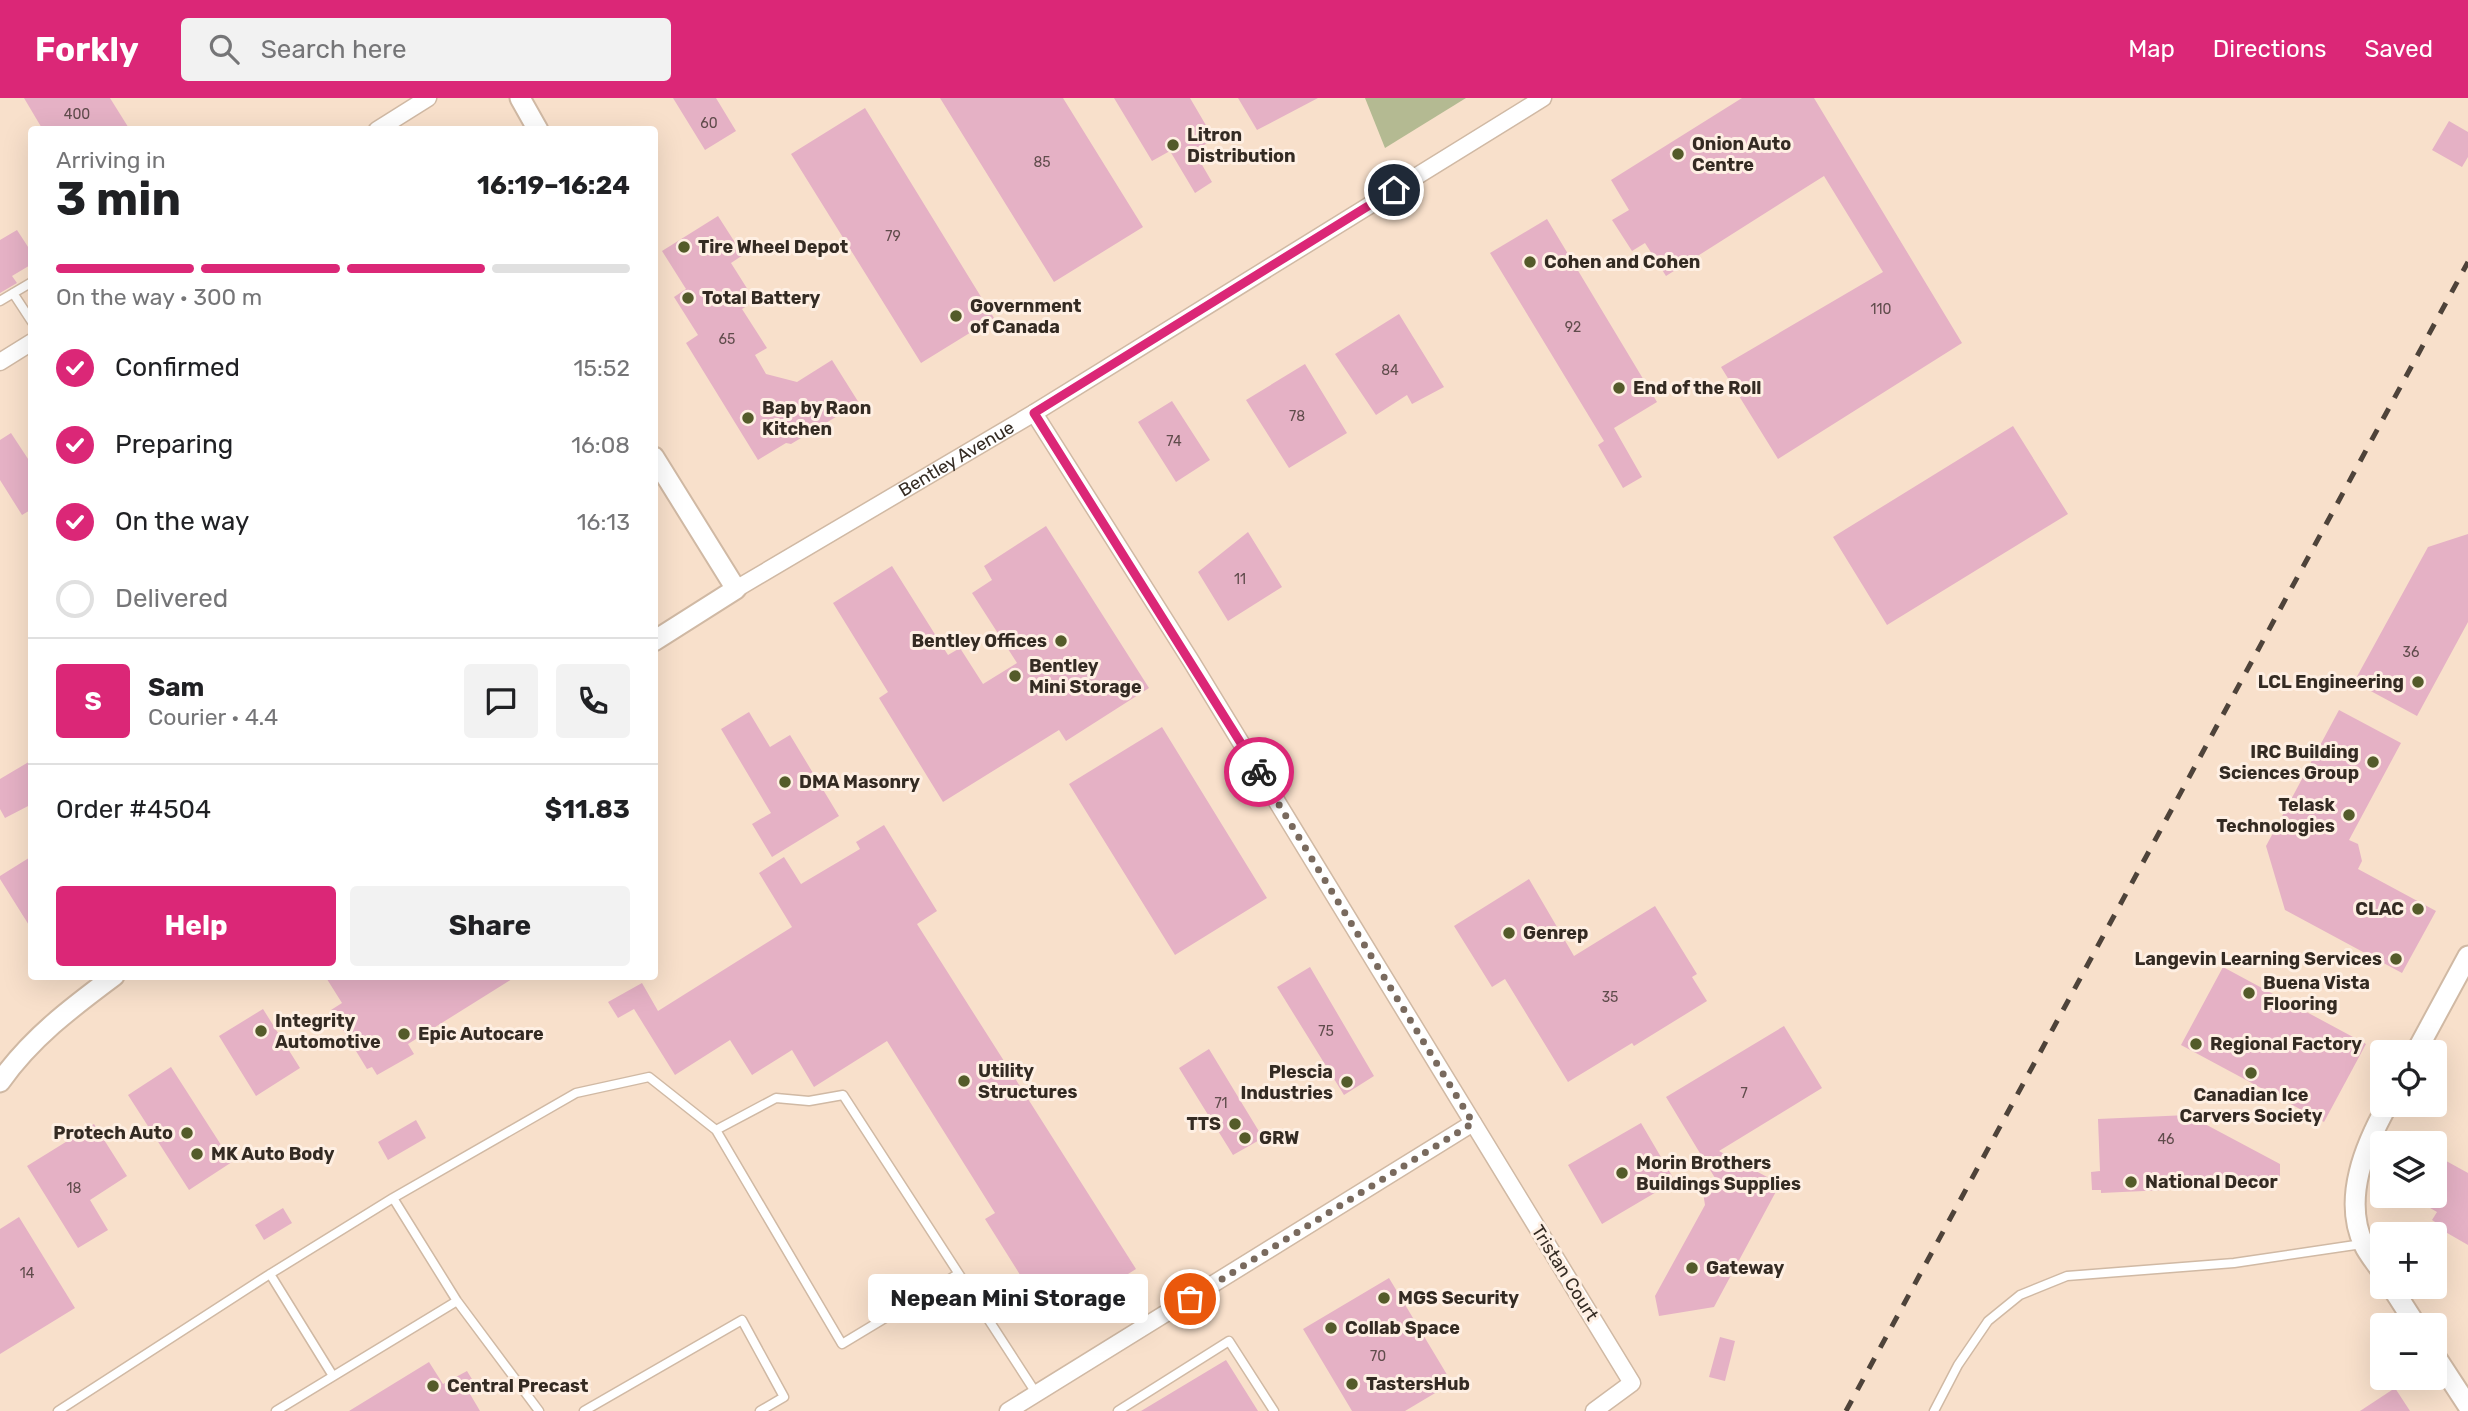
<!DOCTYPE html>
<html lang="en">
<head>
<meta charset="utf-8">
<style>
  body { margin:0; font-family:Rubik,sans-serif; background:#f2f2f2; color:#202124; height:100vh; display:flex; flex-direction:column; font-size:26px; white-space:nowrap }
  * { box-sizing:border-box; margin:0 }
  p { font-size:23px; color:#757577 }
  .icon { flex:none; width:38px; height:38px; fill:none; stroke:currentColor; stroke-width:2; stroke-linecap:round; stroke-linejoin:round }
  .map { position:relative; flex:1; overflow:hidden }
  .details { position:absolute; left:28px; top:28px; width:630px; height:854px; display:flex; flex-direction:column; background:#fff; border-radius:7px; box-shadow:0 7px 28px #0002 }
  .details>* { flex:none }
  .fabs { position:absolute; left:2370px; top:942px; display:grid; gap:14px }
  .fabs a { display:grid; place-items:center; width:77px; height:77px; border-radius:7px; background:#fff; box-shadow:0 7px 28px #0002; font-size:35px }
  .pin { position:absolute; display:grid; place-items:center; width:60px; height:60px; color:#fff; margin:-30px; border:4px solid #fff; border-radius:50%; box-shadow:0 2px 7px #0007 }
  .courier { position:absolute; display:grid; place-items:center; width:70px; height:70px; margin:-35px; border:5px solid #db2777; border-radius:50%; background:#fff; color:#222; box-shadow:0 2px 9px #0007 }
  .bubble { position:absolute; height:49px; border-radius:7px; background:#fff; box-shadow:0 7px 28px #0002; font-size:23px; font-weight:700; line-height:49px; text-align:center }
  .overview em { font-style:normal; font-weight:700 }
  .overview div { display:flex; flex-direction:column-reverse }
  .overview { display:flex; align-items:center; justify-content:space-between; height:119px; padding:0 28px }
  h1 { font-size:46px; font-weight:700; line-height:52px }
  .bar { display:grid; grid-template-columns:repeat(4,1fr); gap:10px 7px; align-content:center; height:84px; padding:0 28px }
  .bar i { height:9px; border-radius:5px; background:#e0e0e0 }
  .bar .on { background:#db2777 }
  .bar p { grid-column:span 4 }
  .line { display:flex; align-items:center; gap:18px; padding:0 28px; border-top:2px solid #e0e0e0 }
  .line div { flex:1 }
  .round { display:grid; place-items:center; flex:none; width:74px; height:74px; border-radius:7px; background:#f2f2f2 }
  ol { padding:0 28px; list-style:none }
  li { display:flex; align-items:center; gap:21px; height:77px }
  li p { margin-inline-start:auto }
  li .icon { padding:7px; border-radius:50%; background:#db2777; color:#fff; stroke-width:4 }
  li:last-child { color:#757577 }
  li i { width:38px; height:38px; border:4px solid #e0e0e0; border-radius:50% }
  .action { display:flex; gap:14px; margin-top:auto; padding:14px 28px }
  .action a { flex:1; height:80px; border-radius:7px; background:#db2777; color:#fff; font-size:28px; font-weight:700; line-height:80px; text-align:center }
  .action a+a { background:#f2f2f2; color:#202124 }
  header { display:flex; align-items:center; gap:42px; box-sizing:border-box; height:98px; padding:0 35px; background:#db2777; color:#fff }
  header strong { font-size:33px }
  nav { display:flex; gap:38px; margin-inline-start:auto; font-size:24px }
  .search { width:490px; height:63px; background:#f2f2f2; display:flex; align-items:center; gap:18px; box-sizing:border-box; padding:0 24px; border-radius:7px; color:#757577; font-size:26px }
  .map>svg:first-child { display:block }
  .grass { fill:#b4ba92 }
  .building { fill:#e5b1c5 }
  .lines { fill:none; stroke-linecap:round; stroke-linejoin:round }
  .service-casing { stroke:#d0b9a4; stroke-width:11 }
  .minor-casing { stroke:#d0b9a4; stroke-width:19 }
  .tertiary-casing { stroke:#d0b9a4; stroke-width:23 }
  .service { stroke:#fff; stroke-width:8 }
  .minor { stroke:#fff; stroke-width:16 }
  .tertiary { stroke:#fff; stroke-width:19 }
  .rail { stroke:#4e433a; stroke-width:5; stroke-dasharray:12 12; stroke-linecap:butt }
  .done { stroke:#796a5e; stroke-width:7; stroke-dasharray:0 12.6 }
  .route { stroke:#db2777; stroke-width:9 }
  .poi-dot { fill:#545b2a; stroke:#feefe3; stroke-width:2.5 }
  .labels { text-anchor:middle; stroke-width:6; stroke-linejoin:round; paint-order:stroke }
  .number-label { font-size:14px; fill:#604c4c }
  .poi-label { font-size:18px; font-weight:bold; fill:#342b23; stroke:#feefe3; text-anchor:start }
  .street-label { font-size:18px; fill:#342b23; stroke:#feefe3 }
</style>
</head>
<body>
<header>
<strong>Forkly</strong>
<div class="search"><svg class="icon" aria-label="search" viewBox="0 0 24 24"><circle cx="10" cy="10" r="6"/><path d="M15 15l6 6"/></svg>Search here</div>
<nav><a>Map</a><a>Directions</a><a>Saved</a></nav>
</header>
<div class="map">
<svg width="2468" height="1313" viewBox="0 0 2468 1313">
  <rect width="100%" height="100%" fill="#f8e0cb"/>
  <!-- grass -->
  <path class="grass" d="M1365 0H1466L1385 50Z"/>
  <!-- building -->
  <path class="building" d="M24 0H110L130 32H43Z
    M673 0H716L736 33 705 52Z
    M940 0H1063L1143 129 1054 184Z
    M1114 0H1190L1214 41 1194 53 1212 84 1195 95 1170 53 1152 63Z
    M1238 0H1318L1257 32Z
    M1742 0H1814L1962 245 1778 361 1721 269 1883 174 1824 78 1666 178 1645 145 1632 153 1612 122 1629 112 1611 82Z
    M865 10 994 220 921 265 791 56Z
    M2449 23 2468 34V59L2462 69 2432 52Z
    M718 118 743 157 731 165 755 203 742 211 767 250 755 257 766 276 797 284 832 262 859 305 791 346 786 345 758 362 686 245 698 237 674 199 686 191 662 153Z
    M1547 121 1657 304 1614 330 1642 379 1623 390 1598 347 1604 343 1490 155Z
    M17 132 32 155V166L12 178 17 185 0 195V142Z
    M1399 216 1444 289 1412 306 1407 297 1376 317 1335 256Z
    M1305 266 1347 335 1289 370 1246 302Z
    M1172 303 1210 362 1176 384 1138 324Z
    M2013 328 2068 416 1887 527 1833 439Z
    M11 335 32 367V411L22 417 0 382V342Z
    M1046 428 1149 590 1066 643 1059 632 943 704 879 600 888 594 833 505 892 468 948 557 960 550 983 586 1017 565 972 495 992 482 984 468Z
    M1248 434 1282 489 1228 523 1198 474Z
    M2468 436V524L2417 618 2354 584 2428 449Z
    M2339 612 2401 645 2349 742 2358 746 2362 763 2358 771 2436 813 2402 875 2285 812 2266 748Z
    M749 614 770 649 790 637 839 718 772 759 752 726 771 715 721 631Z
    M1162 629 1267 800 1175 857 1069 686Z
    M32 662V706L5 720 0 711V681Z
    M884 727 937 813 917 826 1136 1171 1069 1213 1058 1195 1039 1207 985 1121 995 1115 887 943 814 989 792 952 752 977 730 942 675 977 634 911 618 920 608 904 642 885 658 913 792 829 759 775 784 759 801 786 860 751 856 744Z
    M32 758V832L0 781V778Z
    M1529 781 1574 858 1655 808 1697 876 1692 879 1707 903 1634 948 1632 945 1568 984 1505 881 1492 889 1454 828Z
    M1310 869 1374 978 1344 997 1277 889Z
    M2223 869 2366 946 2324 1024 2181 947Z
    M325 878H517L408 946 414 956 377 977 372 969 367 971 331 912 342 905Z
    M263 911 300 970 256 998 219 938Z
    M1784 928 1822 990 1719 1053 1780 1086 1714 1209 1659 1218 1655 1198 1705 1107 1702 1088 1715 1080 1666 999Z
    M1209 951 1263 1040 1233 1057 1179 970Z
    M171 969 232 1064 189 1092 128 997Z
    M2188 1017 2280 1066V1084H2272V1087L2101 1095V1092H2092L2091 1074 2100 1073 2098 1021Z
    M416 1022 426 1040 388 1062 378 1044Z
    M1641 1025 1675 1083 1602 1126 1568 1067Z
    M94 1026 127 1078 90 1102 108 1132 78 1150 27 1068 69 1042 71 1037H77Z
    M2439 1059 2468 1075V1147L2442 1132 2443 1129 2432 1122 2437 1114 2408 1097H2434V1067Z
    M283 1110 292 1125 264 1142 255 1127Z
    M19 1119 75 1210 0 1256V1131Z
    M1389 1180 1452 1285 1405 1313H1352L1303 1231Z
    M1720 1239 1735 1243 1725 1283 1709 1279Z
    M1226 1262 1258 1313H1141Z
    M429 1264 443 1286 467 1273 478 1291 470 1296 480 1313H349Z
    M2395 1290 2410 1313H2360Z"/>
  <g class="lines">
    <defs>
      <path id="service" d="M13 195 32 224
        M0 203 32 184
        M270 1176 333 1278
        M958 1176 842 1246 716 1032 776 1000 809 1003 843 997 1036 1295
        M58 1313 270 1176 393 1100
        M276 1313 457 1203
        M539 1313 457 1203 393 1100 576 995 649 979 716 1032
        M584 1313 742 1222 784 1299 760 1313
        M1118 1313 1229 1243 1274 1313
        M1934 1313 1958 1267 1988 1223 2020 1197 2067 1178 2234 1165 2362 1146"/>
      <g id="minor">
        <path d="M377 32 428 0"/>
        <path d="M0 264 32 244"/>
        <path d="M1034 315 1191 563 1632 1285 1594 1313"/>
        <path id="s1" d="M736 491 1034 315 1543 0"/>
        <path d="M1008 1313 1473 1025"/>
      </g>
      <path id="tertiary" d="M520 0 538 32
        M654 359 736 491 654 543
        M2416 954 2468 858
        M0 984C31 940 71 910 114 878
        M2382 1174C2376 1165 2368 1156 2364 1147 2342 1101 2365 1047 2388 1006
        M2391 1188 2416 1227
        M2434 1256 2468 1308"/>
    </defs>
    <!-- service casing -->
    <use href="#service" class="service-casing"/>
    <!-- minor casing -->
    <use href="#minor" class="minor-casing"/>
    <!-- tertiary casing -->
    <use href="#tertiary" class="tertiary-casing"/>
    <!-- service -->
    <use href="#service" class="service"/>
    <!-- minor -->
    <use href="#minor" class="minor"/>
    <!-- tertiary -->
    <use href="#tertiary" class="tertiary"/>
    <!-- rail -->
    <path class="rail" d="M1846 1313 2468 164"/>
  </g>
  <g class="lines">
    <!-- done -->
    <path class="done" d="M1190 1201 1473 1025 1259 674"/>
    <!-- route -->
    <path class="route" d="M1259 674 1034 315 1394 92"/>
  </g>
  <!-- markers -->
  <g class="poi-dot">
    <circle cx="1173" cy="47" r="7"/>
    <circle cx="1678" cy="56" r="7"/>
    <circle cx="684" cy="149" r="7"/>
    <circle cx="1530" cy="164" r="7"/>
    <circle cx="688" cy="200" r="7"/>
    <circle cx="956" cy="218" r="7"/>
    <circle cx="1619" cy="290" r="7"/>
    <circle cx="748" cy="320" r="7"/>
    <circle cx="1061" cy="543" r="7"/>
    <circle cx="1015" cy="578" r="7"/>
    <circle cx="2418" cy="584" r="7"/>
    <circle cx="2373" cy="664" r="7"/>
    <circle cx="785" cy="684" r="7"/>
    <circle cx="2349" cy="717" r="7"/>
    <circle cx="2418" cy="811" r="7"/>
    <circle cx="1509" cy="835" r="7"/>
    <circle cx="2396" cy="861" r="7"/>
    <circle cx="2249" cy="895" r="7"/>
    <circle cx="261" cy="933" r="7"/>
    <circle cx="404" cy="936" r="7"/>
    <circle cx="2196" cy="946" r="7"/>
    <circle cx="2251" cy="975" r="7"/>
    <circle cx="964" cy="983" r="7"/>
    <circle cx="1347" cy="984" r="7"/>
    <circle cx="1235" cy="1026" r="7"/>
    <circle cx="187" cy="1035" r="7"/>
    <circle cx="1245" cy="1040" r="7"/>
    <circle cx="197" cy="1056" r="7"/>
    <circle cx="1622" cy="1075" r="7"/>
    <circle cx="2131" cy="1084" r="7"/>
    <circle cx="1692" cy="1170" r="7"/>
    <circle cx="1384" cy="1200" r="7"/>
    <circle cx="1331" cy="1230" r="7"/>
    <circle cx="1352" cy="1286" r="7"/>
    <circle cx="433" cy="1288" r="7"/>
  </g>
  <g class="labels">
    <!-- number labels -->
    <g class="number-label">
      <text x="77" y="21">400</text>
      <text x="709" y="30">60</text>
      <text x="1042" y="69">85</text>
      <text x="893" y="143">79</text>
      <text x="1881" y="216">110</text>
      <text x="1573" y="234">92</text>
      <text x="727" y="246">65</text>
      <text x="1390" y="277">84</text>
      <text x="1297" y="323">78</text>
      <text x="1174" y="348">74</text>
      <text x="1240" y="486">11</text>
      <text x="2411" y="559">36</text>
      <text x="1610" y="904">35</text>
      <text x="1326" y="938">75</text>
      <text x="1744" y="1000">7</text>
      <text x="1221" y="1010">71</text>
      <text x="2166" y="1046">46</text>
      <text x="74" y="1095">18</text>
      <text x="27" y="1180">14</text>
      <text x="1378" y="1263">70</text>
    </g>
    <!-- poi labels -->
    <g class="poi-label">
      <text x="1187" y="43">Litron<tspan x="1187" dy="21">Distribution</tspan></text>
      <text x="1692" y="52">Onion Auto<tspan x="1692" dy="21">Centre</tspan></text>
      <text x="698" y="155">Tire Wheel Depot</text>
      <text x="1544" y="170">Cohen and Cohen</text>
      <text x="702" y="206">Total Battery</text>
      <text x="970" y="214">Government<tspan x="970" dy="21">of Canada</tspan></text>
      <text x="1633" y="296">End of the Roll</text>
      <text x="762" y="316">Bap by Raon<tspan x="762" dy="21">Kitchen</tspan></text>
      <text x="1047" y="549" text-anchor="end">Bentley Offices</text>
      <text x="1029" y="574">Bentley<tspan x="1029" dy="21">Mini Storage</tspan></text>
      <text x="2404" y="590" text-anchor="end">LCL Engineering</text>
      <text x="2359" y="660" text-anchor="end">IRC Building<tspan x="2359" dy="21">Sciences Group</tspan></text>
      <text x="799" y="690">DMA Masonry</text>
      <text x="2335" y="713" text-anchor="end">Telask<tspan x="2335" dy="21">Technologies</tspan></text>
      <text x="2404" y="817" text-anchor="end">CLAC</text>
      <text x="1523" y="841">Genrep</text>
      <text x="2382" y="867" text-anchor="end">Langevin Learning Services</text>
      <text x="2263" y="891">Buena Vista<tspan x="2263" dy="21">Flooring</tspan></text>
      <text x="275" y="929">Integrity<tspan x="275" dy="21">Automotive</tspan></text>
      <text x="418" y="942">Epic Autocare</text>
      <text x="2210" y="952">Regional Factory</text>
      <text x="978" y="979">Utility<tspan x="978" dy="21">Structures</tspan></text>
      <text x="1333" y="980" text-anchor="end">Plescia<tspan x="1333" dy="21">Industries</tspan></text>
      <text x="2251" y="1003" text-anchor="middle">Canadian Ice<tspan x="2251" dy="21">Carvers Society</tspan></text>
      <text x="1221" y="1032" text-anchor="end">TTS</text>
      <text x="173" y="1041" text-anchor="end">Protech Auto</text>
      <text x="1259" y="1046">GRW</text>
      <text x="211" y="1062">MK Auto Body</text>
      <text x="1636" y="1071">Morin Brothers<tspan x="1636" dy="21">Buildings Supplies</tspan></text>
      <text x="2145" y="1090">National Decor</text>
      <text x="1706" y="1176">Gateway</text>
      <text x="1398" y="1206">MGS Security</text>
      <text x="1345" y="1236">Collab Space</text>
      <text x="1366" y="1292">TastersHub</text>
      <text x="447" y="1294">Central Precast</text>
    </g>
    <!-- street labels -->
    <g class="street-label">
      <text dy="6" stroke="none"><textPath href="#s1" startOffset="256">Bentley Avenue</textPath></text>
      <text transform="translate(1565 1175) rotate(58)" y="6">Tristan Court</text>
    </g>
  </g>
</svg>
<div class="fabs">
<a><svg class="icon" aria-label="locate" viewBox="0 0 24 24"><circle cx="12" cy="12" r="6"/><path d="M12 2v4M12 18v4M2 12h4M18 12h4"/></svg></a>
<a><svg class="icon" aria-label="layers" viewBox="0 0 24 24"><path d="M12 4l9 5-9 5-9-5zM3 14l9 5 9-5"/></svg></a>
<a>+</a>
<a>−</a>
</div>
<div class="pin" style="left:1190px;top:1201px;background:#ea580c"><svg class="icon" aria-label="bag" viewBox="0 0 24 24"><path d="M5 8h14l-1 12H6zM9 8a3 3 0 0 1 6 0"/></svg></div>
<div class="pin" style="left:1394px;top:92px;background:#1f2937"><svg class="icon" aria-label="home" viewBox="0 0 24 24"><path d="M3 11l9-7 9 7M6 9v11h12V9"/></svg></div>
<div class="courier" style="left:1259px;top:674px"><svg class="icon" aria-label="bike" viewBox="0 0 24 24"><circle cx="6" cy="16" r="4"/><circle cx="18" cy="16" r="4"/><path d="M6 16l4-8h5l3 8M10 8l3 8H6M13 5h3"/></svg></div>
<div class="bubble" style="left:868px;top:1176px;width:280px">Nepean Mini Storage</div>
<section class="details">
<div class="overview"><div><h1>3 min</h1><p>Arriving in</p></div><em>16:19–16:24</em></div>
<div class="bar"><i class="on"></i><i class="on"></i><i class="on"></i><i></i><p>On the way · 300 m</p></div>
<ol>
<li><svg class="icon" aria-label="check" viewBox="0 0 24 24"><path d="M5 12l5 5 9-10"/></svg>Confirmed<p>15:52</p></li>
<li><svg class="icon" aria-label="check" viewBox="0 0 24 24"><path d="M5 12l5 5 9-10"/></svg>Preparing<p>16:08</p></li>
<li><svg class="icon" aria-label="check" viewBox="0 0 24 24"><path d="M5 12l5 5 9-10"/></svg>On the way<p>16:13</p></li>
<li><i></i>Delivered</li>
</ol>
<div class="line" style="height:126px"><b class="round" style="background:#db2777;color:#fff">S</b><div><b>Sam</b><p>Courier · 4.4</p></div><a class="round"><svg class="icon" aria-label="chat" viewBox="0 0 24 24"><path d="M4 5h16v11H9l-5 4z"/></svg></a><a class="round"><svg class="icon" aria-label="phone" viewBox="0 0 24 24"><path d="M5 4h4l2 5-3 2q2 4 5 5l2-3 5 2v4C11 20 4 13 5 4z"/></svg></a></div>
<div class="line" style="height:91px"><div>Order #4504</div><b>$11.83</b></div>
<div class="action"><a>Help</a><a>Share</a></div>
</section>
</div>
</body>
</html>
